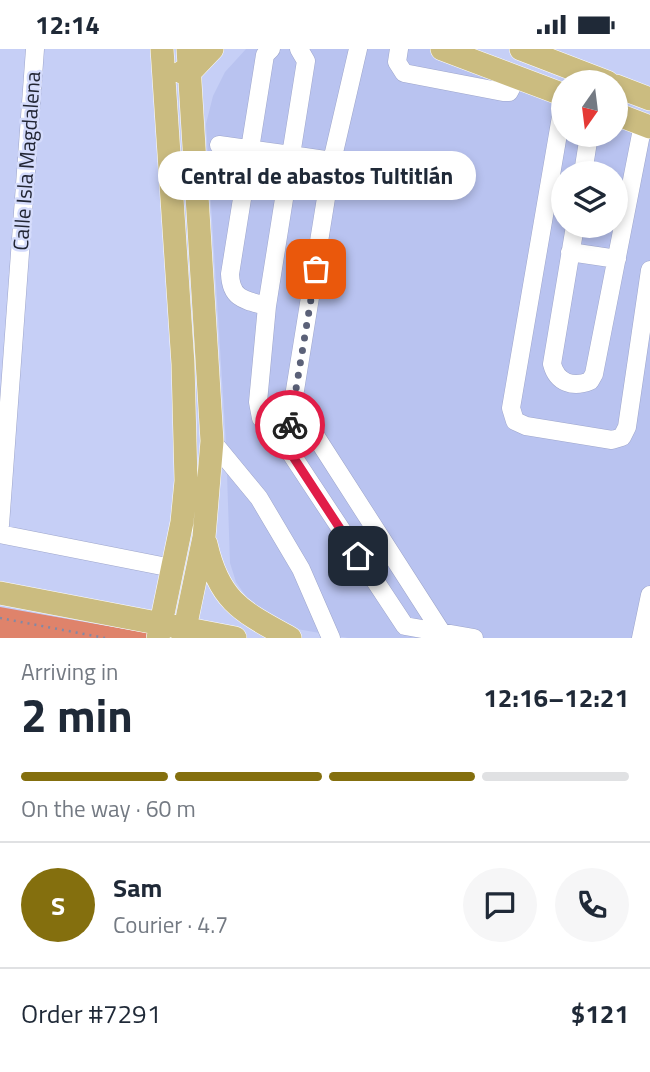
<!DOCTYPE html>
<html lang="en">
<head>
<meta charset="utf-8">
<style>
  body { margin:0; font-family:"Titillium Web",sans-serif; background:#f6f6f7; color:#1f2937; height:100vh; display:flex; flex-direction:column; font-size:26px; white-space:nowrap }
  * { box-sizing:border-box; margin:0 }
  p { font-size:23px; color:#747a83 }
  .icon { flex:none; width:38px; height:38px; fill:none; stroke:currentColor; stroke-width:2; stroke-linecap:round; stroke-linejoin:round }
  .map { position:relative; height:589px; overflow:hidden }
  .side { display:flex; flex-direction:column; background:#fff; flex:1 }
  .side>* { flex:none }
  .needle { width:46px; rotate:194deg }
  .buttons { position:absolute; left:551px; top:21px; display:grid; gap:14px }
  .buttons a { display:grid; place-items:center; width:77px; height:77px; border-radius:50%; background:#fff; box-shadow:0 4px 10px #0003; font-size:35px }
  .pin { position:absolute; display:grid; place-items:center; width:60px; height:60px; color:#fff; margin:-30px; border-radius:14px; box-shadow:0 4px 10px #0006 }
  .courier { position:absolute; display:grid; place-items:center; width:70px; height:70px; margin:-35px; border:5px solid #e11d48; border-radius:50%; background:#fff; color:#222; box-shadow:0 2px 9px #0007 }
  .bubble { position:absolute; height:49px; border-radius:24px; background:#fff; box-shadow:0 4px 10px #0003; font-size:23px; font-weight:700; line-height:49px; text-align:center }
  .summary em { font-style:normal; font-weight:700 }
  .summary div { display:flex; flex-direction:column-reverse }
  .summary { display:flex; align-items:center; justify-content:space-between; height:119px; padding:0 21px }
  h1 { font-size:46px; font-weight:700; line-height:52px }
  .bar { display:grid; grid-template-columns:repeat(4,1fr); gap:10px 7px; align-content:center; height:84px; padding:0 21px }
  .bar i { height:9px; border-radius:5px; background:#e0e1e3 }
  .bar .on { background:#846f0e }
  .bar p { grid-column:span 4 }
  .line { display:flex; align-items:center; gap:18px; padding:0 21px; border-top:2px solid #e0e1e3 }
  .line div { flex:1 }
  .round { display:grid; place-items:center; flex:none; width:74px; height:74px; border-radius:37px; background:#f6f6f7 }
  .status { display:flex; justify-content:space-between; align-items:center; height:49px; padding:0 35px; background:#fff; direction:ltr }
  .status svg { height:19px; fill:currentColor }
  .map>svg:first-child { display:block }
  .built { fill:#b9c3f0; fill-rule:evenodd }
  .green { fill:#df836b }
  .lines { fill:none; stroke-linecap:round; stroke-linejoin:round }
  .minor-casing { stroke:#9ea6cb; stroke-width:19 }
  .major-casing { stroke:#fff; stroke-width:24 }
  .path { stroke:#8289a5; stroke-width:2.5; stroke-dasharray:2 5; stroke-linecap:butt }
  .minor { stroke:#fff; stroke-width:18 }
  .major { stroke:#cbbc80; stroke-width:23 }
  .done { stroke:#5b6178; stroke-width:7; stroke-dasharray:0 12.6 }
  .route { stroke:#e11d48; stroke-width:9 }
  .labels { text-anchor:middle; stroke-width:5; stroke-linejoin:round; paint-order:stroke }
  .street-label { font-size:21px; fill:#222634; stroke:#d5dcfc }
</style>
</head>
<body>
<div class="status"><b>12:14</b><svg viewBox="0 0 49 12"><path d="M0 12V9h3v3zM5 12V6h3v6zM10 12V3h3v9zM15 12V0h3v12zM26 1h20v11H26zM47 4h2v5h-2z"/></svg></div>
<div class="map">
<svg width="650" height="589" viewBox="0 0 650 589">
  <rect width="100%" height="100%" fill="#c6cff6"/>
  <!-- built -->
  <path class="built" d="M246 0H438L563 49 564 86H616V68L650 80V589H348L297 580 269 567 250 553 236 533 230 514 226 395 206 75 213 47 225 23ZM564 124H616V177H564Z"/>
  <!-- green -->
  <path class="green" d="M0 558 147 584 146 589H0Z"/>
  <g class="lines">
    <defs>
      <path id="minor" d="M358 0 332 112 286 397 405 577 474 589
        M399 0 397 13 404 24 503 43H509L517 28
        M564 50 511 359 515 372 526 377 612 391 622 388 627 378 650 221
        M219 96 291 106 306 12 299 0
        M583 124 589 86
        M575 177 552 315C557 334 573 339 590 332L594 325 643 75
        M570 203 617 210
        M267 257C244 251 231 250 230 225L265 6 271 0
        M295 355 442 584
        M212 392 259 449 301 520 331 589
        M286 397 261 369 258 353 267 257 291 106 332 112
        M0 476 35 0
        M0 485 172 519
        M641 589 650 546"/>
      <path id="major" d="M442 0 564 46
        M521 0 607 33
        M182 23H190L212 0
        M616 37 650 50
        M616 65 650 78
        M206 495C219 552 241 562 290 589
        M0 544 235 589
        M158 589 182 473 186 432 183 315 162 0
        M183 589 204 488 212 392 188 0"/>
    </defs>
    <!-- minor casing -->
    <use href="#minor" class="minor-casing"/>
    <!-- major casing -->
    <use href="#major" class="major-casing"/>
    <!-- path -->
    <path class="path" d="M0 569 105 589"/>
    <!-- minor -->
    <use href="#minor" class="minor"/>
    <!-- major -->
    <use href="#major" class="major"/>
  </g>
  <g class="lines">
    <!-- done -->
    <path class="done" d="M290 376 316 220"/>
    <!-- route -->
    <path class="route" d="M290 376 286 397 358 507"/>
  </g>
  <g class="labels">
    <!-- street labels -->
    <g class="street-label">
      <text transform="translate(27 112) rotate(-86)" y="7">Calle Isla Magdalena</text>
    </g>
  </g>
</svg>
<div class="buttons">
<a><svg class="needle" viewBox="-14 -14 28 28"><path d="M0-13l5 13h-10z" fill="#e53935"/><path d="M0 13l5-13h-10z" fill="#747a83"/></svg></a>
<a><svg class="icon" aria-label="layers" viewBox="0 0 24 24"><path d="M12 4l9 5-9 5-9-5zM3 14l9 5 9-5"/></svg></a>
</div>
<div class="pin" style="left:316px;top:220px;background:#ea580c"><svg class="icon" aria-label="bag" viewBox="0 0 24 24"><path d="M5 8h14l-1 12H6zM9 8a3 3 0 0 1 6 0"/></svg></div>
<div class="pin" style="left:358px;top:507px;background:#1f2937"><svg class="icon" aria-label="home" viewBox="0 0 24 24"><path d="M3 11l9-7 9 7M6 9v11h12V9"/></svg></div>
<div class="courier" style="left:290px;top:376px"><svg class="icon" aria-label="bike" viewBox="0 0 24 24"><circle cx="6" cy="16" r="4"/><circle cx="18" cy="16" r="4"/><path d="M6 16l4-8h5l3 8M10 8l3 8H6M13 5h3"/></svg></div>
<div class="bubble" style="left:158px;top:102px;width:318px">Central de abastos Tultitlán</div>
</div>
<section class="side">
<div class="summary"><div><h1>2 min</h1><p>Arriving in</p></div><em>12:16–12:21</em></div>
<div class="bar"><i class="on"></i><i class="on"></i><i class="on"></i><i></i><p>On the way · 60 m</p></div>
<div class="line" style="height:126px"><b class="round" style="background:#846f0e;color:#fff">S</b><div><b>Sam</b><p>Courier · 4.7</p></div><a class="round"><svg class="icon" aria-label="chat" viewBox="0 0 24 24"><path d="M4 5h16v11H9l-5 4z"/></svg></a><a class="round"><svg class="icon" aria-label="phone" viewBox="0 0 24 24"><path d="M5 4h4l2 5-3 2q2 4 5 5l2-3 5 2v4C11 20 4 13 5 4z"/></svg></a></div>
<div class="line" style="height:91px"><div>Order #7291</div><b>$121</b></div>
</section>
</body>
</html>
